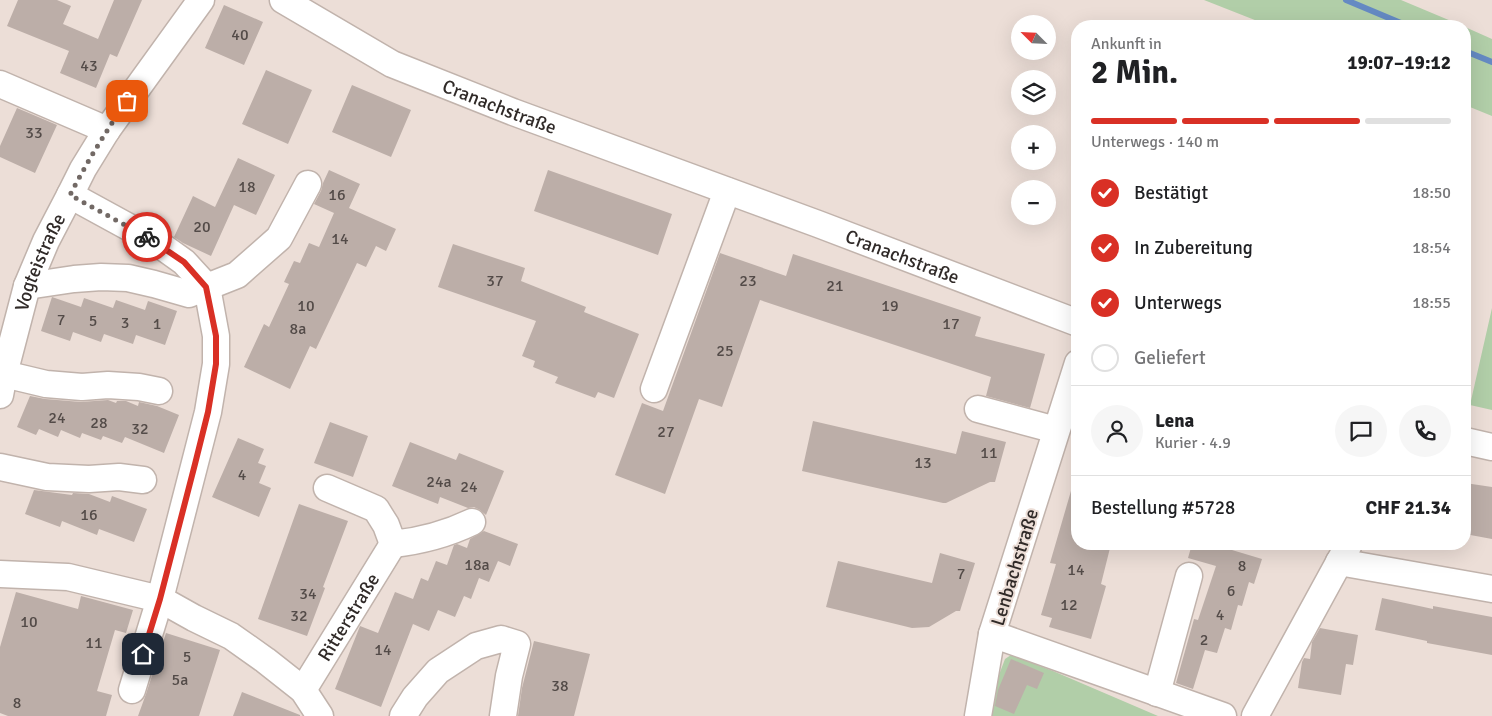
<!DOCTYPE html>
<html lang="de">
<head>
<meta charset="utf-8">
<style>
  body { margin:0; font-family:Signika,sans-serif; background:#f6f6f6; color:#202124; height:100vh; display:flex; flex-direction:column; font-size:19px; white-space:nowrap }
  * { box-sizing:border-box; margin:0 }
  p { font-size:16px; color:#757577 }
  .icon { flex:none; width:28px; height:28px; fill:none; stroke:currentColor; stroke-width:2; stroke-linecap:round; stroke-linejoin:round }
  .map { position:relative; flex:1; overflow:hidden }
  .panel { position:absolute; left:1071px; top:20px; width:400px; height:530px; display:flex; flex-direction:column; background:#fff; border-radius:20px; box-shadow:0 5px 20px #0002 }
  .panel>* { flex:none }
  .needle { width:32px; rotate:294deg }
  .fabs { position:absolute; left:1011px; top:15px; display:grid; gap:10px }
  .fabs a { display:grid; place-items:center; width:45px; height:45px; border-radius:50%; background:#fff; box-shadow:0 5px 20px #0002; font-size:25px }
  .pin { position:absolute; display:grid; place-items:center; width:42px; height:42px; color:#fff; margin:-21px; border-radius:10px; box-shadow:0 2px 8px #0006 }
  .courier { position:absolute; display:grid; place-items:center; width:50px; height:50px; margin:-25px; border:4px solid #d93025; border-radius:50%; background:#fff; color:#222; box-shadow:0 1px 6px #0007 }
  .overview em { font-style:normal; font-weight:800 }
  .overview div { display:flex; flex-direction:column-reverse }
  .overview { display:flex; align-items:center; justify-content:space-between; height:85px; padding:0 20px }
  h1 { font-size:32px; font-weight:800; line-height:38px }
  .bar { display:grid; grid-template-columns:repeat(4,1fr); gap:8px 5px; align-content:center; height:60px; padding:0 20px }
  .bar i { height:6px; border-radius:4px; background:#e0e0e0 }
  .bar .active { background:#d93025 }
  .bar p { grid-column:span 4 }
  .line { display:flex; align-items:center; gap:12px; padding:0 20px; border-top:1px solid #e0e0e0 }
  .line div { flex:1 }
  .round { display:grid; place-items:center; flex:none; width:52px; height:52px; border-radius:26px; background:#f6f6f6 }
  ol { padding:0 20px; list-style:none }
  li { display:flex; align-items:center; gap:15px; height:55px }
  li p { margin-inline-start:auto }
  li .icon { padding:5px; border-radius:50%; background:#d93025; color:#fff; stroke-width:4 }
  li:last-child { color:#757577 }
  li i { width:28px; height:28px; border:2px solid #e0e0e0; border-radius:50% }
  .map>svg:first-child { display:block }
  .green { fill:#b1cea8 }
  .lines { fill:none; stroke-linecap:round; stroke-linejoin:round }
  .stream { stroke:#658ac3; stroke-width:6 }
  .building { fill:#bcaea8 }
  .minor-casing { stroke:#c1b3ac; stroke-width:29 }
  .minor { stroke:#fff; stroke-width:26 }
  .done { stroke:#726965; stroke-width:5; stroke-dasharray:0 9 }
  .route { stroke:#d93025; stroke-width:6 }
  .labels { text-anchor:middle; stroke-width:4; stroke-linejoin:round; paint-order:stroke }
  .number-label { font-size:16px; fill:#534b48 }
  .street-label { font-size:19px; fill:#302a28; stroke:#ecded7 }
</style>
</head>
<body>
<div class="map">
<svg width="1492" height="716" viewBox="0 0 1492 716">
  <rect width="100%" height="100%" fill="#ecded7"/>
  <!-- green -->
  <path class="green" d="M1204 0H1401L1463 26H1270Z
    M1465 27 1492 39V116L1465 105Z
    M1492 308V410L1470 405Z
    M1011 655 1053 671 1158 716H988L997 680 1005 659Z"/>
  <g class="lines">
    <!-- stream -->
    <path class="stream" d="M1346 0 1408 26
      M1465 51 1492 62"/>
  </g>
  <!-- building -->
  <path class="building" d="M18 0H57L71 6 63 24 98 39 114 0H142L117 57 110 54 96 88 60 73 69 51 7 26Z
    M224 5 263 22 244 65 205 48Z
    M266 70 312 90 288 144 242 124Z
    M352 85 411 110 391 157 332 132Z
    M17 108 57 125 35 173 0 157V146Z
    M238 158 275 175 256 215 234 205 211 256 183 243 174 237 193 196 215 207Z
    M329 170 360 184 349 208 396 229 386 251 376 246 366 267 357 263 316 349 310 346 290 389 244 367 264 324 269 327 289 284 284 282 294 261 300 263 309 243 319 247 334 213 314 204 321 191 323 183Z
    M548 170 672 214 658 255 534 211Z
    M453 244 525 268 521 281 586 307 584 312 639 334 614 398 598 392 595 398 555 383 558 377 533 367 535 361 522 356 536 321 438 287Z
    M720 253 786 276 793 254 981 317 975 336 1045 354 1030 408 986 396 991 377 760 300 722 407 699 399 665 494 615 475 642 403 663 411Z
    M52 297 81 307 84 298 113 308 116 300 145 310 148 301 177 311 165 345 136 335 133 344 104 334 101 342 73 332 70 341 41 331Z
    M30 396 45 399 81 402 108 400 116 403 117 401H126L138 406 139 402 157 406 179 415 164 453 125 437 122 443 103 436 101 440 82 433 80 438 61 430 58 437 39 429 36 435 17 427Z
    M813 421 956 454 962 431 1006 442 995 482H990L946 503H943L802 471Z
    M330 422 368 436 353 477 314 463Z
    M238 438 264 449 258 463 266 466 259 483 271 488 259 517 212 497Z
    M410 442 456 460 459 453 504 471 486 515 480 510 474 507 468 508 440 497 438 504 392 486Z
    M1465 483 1492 487V539L1465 534Z
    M1073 484 1078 485V544H1111L1101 584 1106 586 1091 639 1049 627 1052 618 1041 615 1056 564 1050 563Z
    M34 490 72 495 73 493 89 494 110 502 112 496 147 509 134 542 99 529 97 535 62 521 60 527 25 514Z
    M299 504 348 521 323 587 325 588 307 636 258 619Z
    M484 531 518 544 510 566 498 561 489 582 479 578 471 599 464 596 455 617 438 610 429 631 413 624 381 707 335 689 360 626 378 633 395 592 413 599 421 578 428 581 436 561 447 565 454 545 457 544 467 548 470 539Z
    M1192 544H1212L1262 559 1254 584 1249 582 1242 606 1238 605 1231 630 1225 628 1217 653 1205 650 1193 689 1176 683 1194 619 1198 620 1216 566 1188 558Z
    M940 553 975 563 960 611H956L929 627 912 628 826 607 838 561 932 583Z
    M16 592 78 609 81 596 133 610 126 633 115 630 97 691 112 695 106 716H8L0 713V647Z
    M1382 598 1433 609V606L1492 617V655L1427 643V641L1375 630Z
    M1320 628 1358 635 1353 665 1346 664 1341 695 1298 688 1302 662 1304 658 1310 659 1312 642Z
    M166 633 220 650 199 716H138L146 694Z
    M534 641 590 654 574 716H518L522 688Z
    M1011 659 1044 673 1037 689 1027 685 1014 714 995 706 998 690Z
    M242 692 300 715V716H233Z"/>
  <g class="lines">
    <defs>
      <g id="minor">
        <path id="s1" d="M283 0 392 64 513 112 818 224 1078 323"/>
        <path d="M0 84 107 130"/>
        <path d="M70 195 156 242 184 262 207 287 216 336V364L208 412 160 599 132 690"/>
        <path d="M27 286 74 279 101 277 128 278 154 284 189 294 237 275 279 238 308 184"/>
        <path d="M1078 363 992 634 1223 716"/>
        <path d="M4 374 46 384 82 387 108 385 139 387 159 391"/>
        <path d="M654 389 727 191"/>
        <path id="s2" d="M0 395 4 374 27 286 46 241 70 195 83 169 107 130 201 0"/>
        <path d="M978 409 1056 430"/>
        <path d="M1465 441 1492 447"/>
        <path d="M0 467 47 477 89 479 119 477 143 480"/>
        <path d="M327 488 376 509 386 525 393 544C421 541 447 534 472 522"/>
        <path d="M1339 562 1492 589"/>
        <path d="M0 574 68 577 160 599 194 618 231 636 265 660 303 690 320 716"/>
        <path id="s3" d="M303 690 393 544"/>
        <path d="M1157 693 1189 576"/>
        <path d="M403 716 415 697 438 671 476 646 501 639 517 644 509 676 503 716"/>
        <path d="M978 716 992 634"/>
        <path d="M1255 716 1349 544"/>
      </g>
    </defs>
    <!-- minor casing -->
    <use href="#minor" class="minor-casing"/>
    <!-- minor -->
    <use href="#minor" class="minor"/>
  </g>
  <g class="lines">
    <!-- done -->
    <path class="done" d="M127 101C106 131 87 162 70 195L147 237"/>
    <!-- route -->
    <path class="route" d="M143 654 160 599 195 464 208 412 216 364V336L206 287 184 262 147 237"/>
  </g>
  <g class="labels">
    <!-- number labels -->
    <g class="number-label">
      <text x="240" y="40">40</text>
      <text x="89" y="71">43</text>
      <text x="34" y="138">33</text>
      <text x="247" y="192">18</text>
      <text x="337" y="200">16</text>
      <text x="202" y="232">20</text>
      <text x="340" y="244">14</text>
      <text x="495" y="286">37</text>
      <text x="748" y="286">23</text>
      <text x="835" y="291">21</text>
      <text x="306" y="311">10</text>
      <text x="890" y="311">19</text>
      <text x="61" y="325">7</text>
      <text x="93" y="326">5</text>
      <text x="125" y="328">3</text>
      <text x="157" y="329">1</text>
      <text x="951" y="329">17</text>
      <text x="298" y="334">8a</text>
      <text x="725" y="356">25</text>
      <text x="57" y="423">24</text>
      <text x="99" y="428">28</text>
      <text x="140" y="434">32</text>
      <text x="666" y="437">27</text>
      <text x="989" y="458">11</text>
      <text x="923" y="468">13</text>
      <text x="242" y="480">4</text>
      <text x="439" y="487">24a</text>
      <text x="469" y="492">24</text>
      <text x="89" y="520">16</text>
      <text x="477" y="570">18a</text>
      <text x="1242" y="571">8</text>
      <text x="1076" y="575">14</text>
      <text x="961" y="579">7</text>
      <text x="1231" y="596">6</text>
      <text x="308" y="599">34</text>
      <text x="1069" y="610">12</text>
      <text x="1220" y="620">4</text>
      <text x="299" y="621">32</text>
      <text x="29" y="627">10</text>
      <text x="1204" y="645">2</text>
      <text x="94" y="648">11</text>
      <text x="383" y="655">14</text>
      <text x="187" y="662">5</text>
      <text x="180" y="685">5a</text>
      <text x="560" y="691">38</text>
      <text x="17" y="708">8</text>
    </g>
    <!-- street labels -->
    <g class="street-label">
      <text dy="7" stroke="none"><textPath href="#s1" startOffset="242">Cranachstraße</textPath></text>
      <text dy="7" stroke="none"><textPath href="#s1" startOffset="672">Cranachstraße</textPath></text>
      <text dy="7" stroke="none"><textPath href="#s2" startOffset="139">Vogteistraße</textPath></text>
      <text transform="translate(1014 567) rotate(-73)" y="7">Lenbachstraße</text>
      <text dy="7" stroke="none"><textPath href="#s3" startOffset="86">Ritterstraße</textPath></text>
    </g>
  </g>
</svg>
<div class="fabs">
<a><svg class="needle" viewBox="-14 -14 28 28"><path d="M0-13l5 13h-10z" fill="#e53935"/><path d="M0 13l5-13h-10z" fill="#757577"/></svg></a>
<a><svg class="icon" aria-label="layers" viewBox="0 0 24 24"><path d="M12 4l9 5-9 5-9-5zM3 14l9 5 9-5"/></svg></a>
<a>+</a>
<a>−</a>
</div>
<div class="pin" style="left:127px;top:101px;background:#ea580c"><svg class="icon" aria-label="bag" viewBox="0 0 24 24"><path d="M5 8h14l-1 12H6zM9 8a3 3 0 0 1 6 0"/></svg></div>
<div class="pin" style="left:143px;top:654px;background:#1f2937"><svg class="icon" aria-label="home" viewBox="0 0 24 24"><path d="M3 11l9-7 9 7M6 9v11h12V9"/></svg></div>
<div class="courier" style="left:147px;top:237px"><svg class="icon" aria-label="bike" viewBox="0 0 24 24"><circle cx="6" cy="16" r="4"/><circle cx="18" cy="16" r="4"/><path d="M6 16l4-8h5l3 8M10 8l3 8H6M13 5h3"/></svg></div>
<section class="panel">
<div class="overview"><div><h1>2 Min.</h1><p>Ankunft in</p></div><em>19:07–19:12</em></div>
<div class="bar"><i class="active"></i><i class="active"></i><i class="active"></i><i></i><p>Unterwegs · 140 m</p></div>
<ol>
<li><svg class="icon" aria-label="check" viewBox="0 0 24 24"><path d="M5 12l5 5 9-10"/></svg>Bestätigt<p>18:50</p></li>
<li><svg class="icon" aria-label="check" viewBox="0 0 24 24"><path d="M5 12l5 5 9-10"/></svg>In Zubereitung<p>18:54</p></li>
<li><svg class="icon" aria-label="check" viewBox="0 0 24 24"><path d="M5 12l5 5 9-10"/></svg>Unterwegs<p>18:55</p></li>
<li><i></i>Geliefert</li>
</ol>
<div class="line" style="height:90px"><a class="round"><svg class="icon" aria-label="person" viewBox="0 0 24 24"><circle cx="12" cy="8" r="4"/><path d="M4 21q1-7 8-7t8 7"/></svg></a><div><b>Lena</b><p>Kurier · 4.9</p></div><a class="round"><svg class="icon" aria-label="chat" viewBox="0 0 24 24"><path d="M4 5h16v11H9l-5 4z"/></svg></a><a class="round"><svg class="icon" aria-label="phone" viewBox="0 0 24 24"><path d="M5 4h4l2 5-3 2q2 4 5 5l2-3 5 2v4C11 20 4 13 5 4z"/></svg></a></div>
<div class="line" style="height:65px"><div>Bestellung #5728</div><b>CHF 21.34</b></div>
</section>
</div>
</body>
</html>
